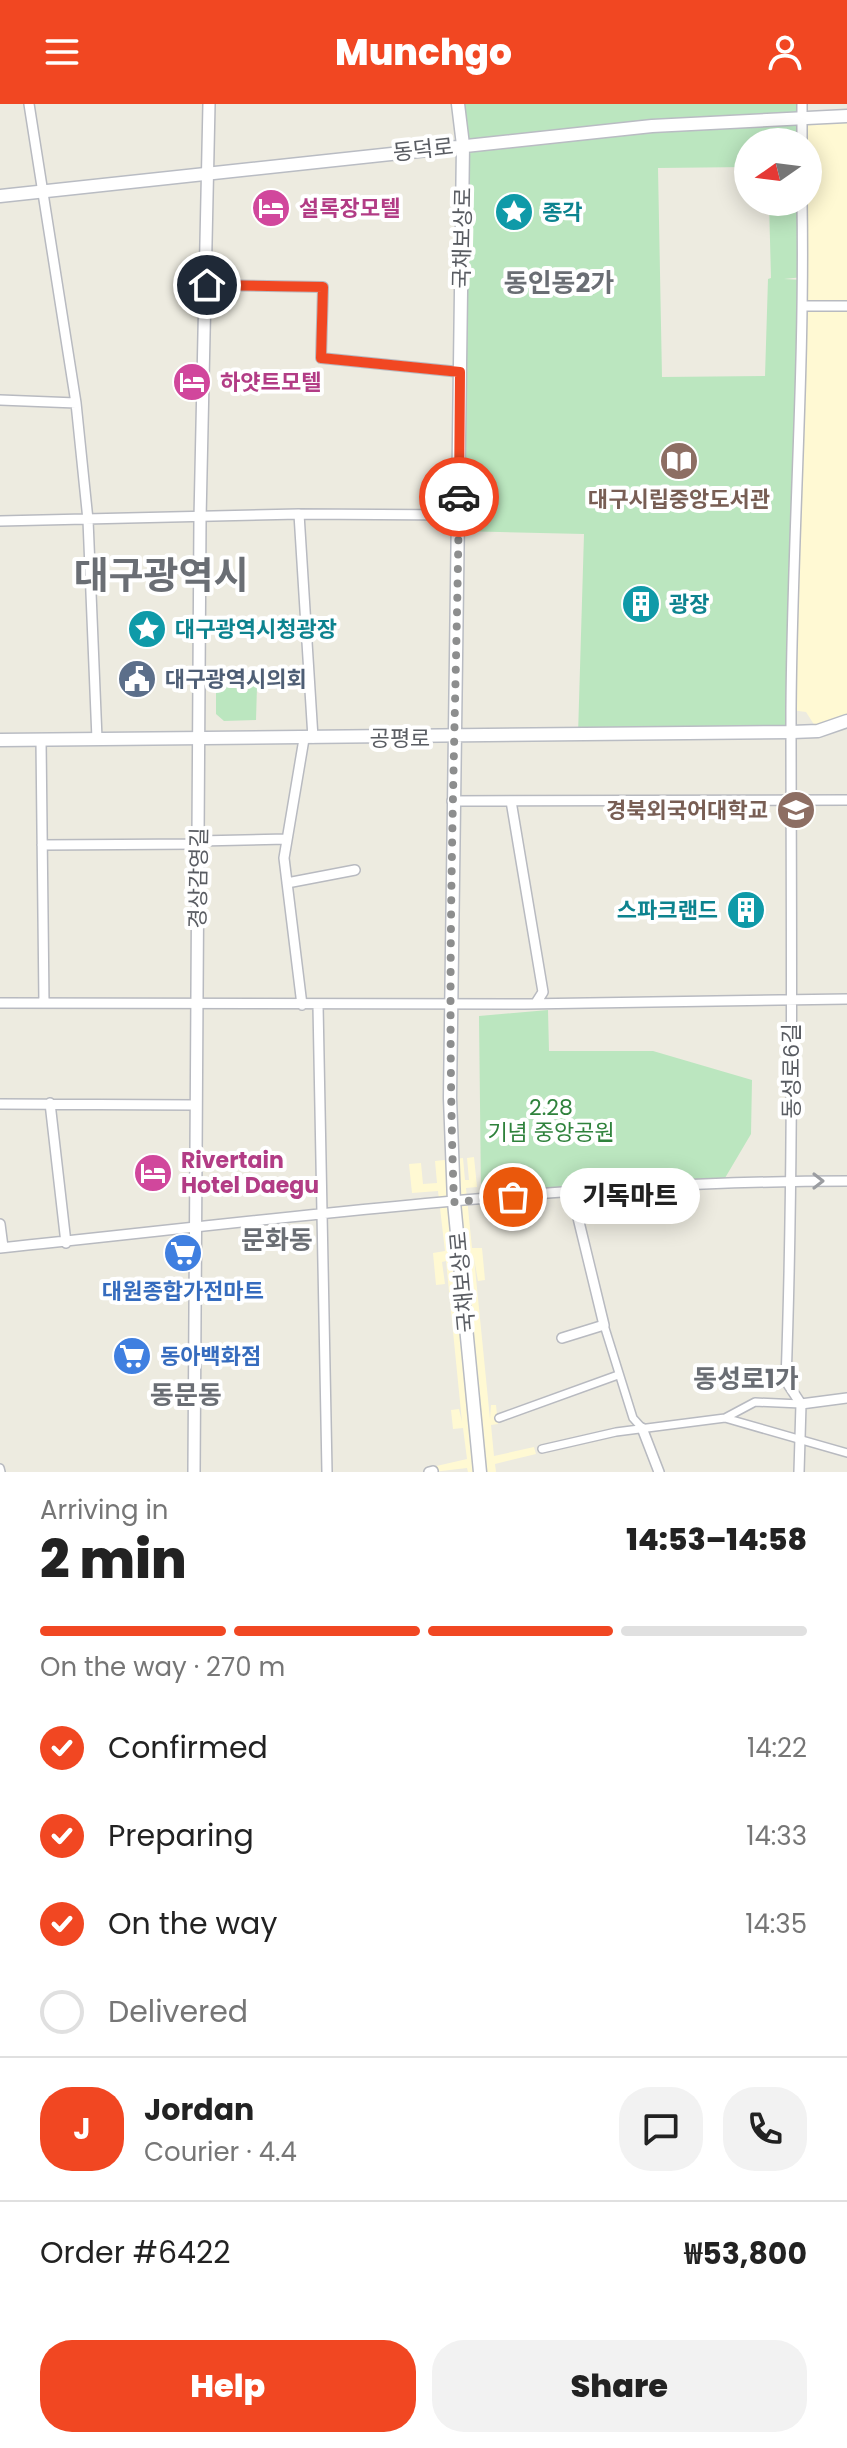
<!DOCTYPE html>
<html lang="en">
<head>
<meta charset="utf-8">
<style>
  body { margin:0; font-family:Poppins,"Noto Sans KR",sans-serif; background:#f2f2f2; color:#222; height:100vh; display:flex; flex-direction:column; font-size:30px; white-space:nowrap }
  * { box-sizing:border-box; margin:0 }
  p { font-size:26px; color:#767676 }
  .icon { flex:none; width:44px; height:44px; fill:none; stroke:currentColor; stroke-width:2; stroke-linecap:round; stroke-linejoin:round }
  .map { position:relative; height:1368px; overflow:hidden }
  .sheet { display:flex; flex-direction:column; background:#fff; flex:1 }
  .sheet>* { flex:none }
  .needle { width:52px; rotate:256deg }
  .fabs { position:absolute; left:734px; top:24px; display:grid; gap:16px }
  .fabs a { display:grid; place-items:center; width:88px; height:88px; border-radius:50%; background:#fff; box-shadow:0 4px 20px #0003; font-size:40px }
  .pin { position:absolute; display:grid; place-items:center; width:68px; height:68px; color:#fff; margin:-34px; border:4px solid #fff; border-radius:50%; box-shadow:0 2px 8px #0007 }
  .courier { position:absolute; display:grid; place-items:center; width:80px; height:80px; margin:-40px; border:6px solid #f14722; border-radius:50%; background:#fff; color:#222; box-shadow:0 2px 10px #0007 }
  .bubble { position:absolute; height:56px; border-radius:28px; background:#fff; box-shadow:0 4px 20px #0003; font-size:26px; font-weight:800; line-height:56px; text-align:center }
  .summary em { font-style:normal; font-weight:800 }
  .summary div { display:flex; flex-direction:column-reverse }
  .summary { display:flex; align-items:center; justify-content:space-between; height:136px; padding:0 40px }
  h1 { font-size:52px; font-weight:800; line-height:60px }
  .bar { display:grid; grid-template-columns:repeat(4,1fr); gap:12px 8px; align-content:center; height:96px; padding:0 40px }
  .bar i { height:10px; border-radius:6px; background:#e0e0e0 }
  .bar .selected { background:#f14722 }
  .bar p { grid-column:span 4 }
  .line { display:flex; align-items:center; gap:20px; padding:0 40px; border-top:2px solid #e0e0e0 }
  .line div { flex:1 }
  .round { display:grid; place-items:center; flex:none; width:84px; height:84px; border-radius:32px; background:#f2f2f2 }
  ol { padding:0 40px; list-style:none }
  li { display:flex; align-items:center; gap:24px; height:88px }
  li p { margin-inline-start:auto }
  li .icon { padding:8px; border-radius:50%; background:#f14722; color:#fff; stroke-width:4 }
  li:last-child { color:#767676 }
  li i { width:44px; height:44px; border:4px solid #e0e0e0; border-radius:50% }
  .button { display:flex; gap:16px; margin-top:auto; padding:16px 40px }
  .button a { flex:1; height:92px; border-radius:32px; background:#f14722; color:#fff; font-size:32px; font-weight:800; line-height:92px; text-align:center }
  .button a+a { background:#f2f2f2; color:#222 }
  header { display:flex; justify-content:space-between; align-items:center; height:104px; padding:0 40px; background:#f14722; color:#fff; font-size:36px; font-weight:800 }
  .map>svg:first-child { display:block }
  .commercial { fill:#fff9d3 }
  .green { fill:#bbe6bf }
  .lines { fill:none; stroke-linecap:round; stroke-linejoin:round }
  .pedestrian-casing { stroke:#b8bac0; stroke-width:10 }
  .minor-casing { stroke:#b8bac0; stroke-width:12 }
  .tertiary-casing { stroke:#b8bac0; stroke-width:14 }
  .secondary-casing { stroke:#b9bcc3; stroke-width:15 }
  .pedestrian { stroke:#fff; stroke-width:7 }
  .minor { stroke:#fff; stroke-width:9 }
  .tertiary { stroke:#fff; stroke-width:11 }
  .secondary { stroke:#fff; stroke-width:12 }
  .oneway { stroke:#9b9da1 }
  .done { stroke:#8d8e8e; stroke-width:8; stroke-dasharray:0 14.4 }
  .route { stroke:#f14722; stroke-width:10 }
  .labels { text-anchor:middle; stroke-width:8; stroke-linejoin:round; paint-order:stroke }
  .street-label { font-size:22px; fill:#595c62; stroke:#fff }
  .hotel-label { font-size:22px; font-weight:bold; fill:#b23c85; stroke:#fff; text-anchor:start }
  .culture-label { font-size:22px; font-weight:bold; fill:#0d838f; stroke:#fff; text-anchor:start }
  .education-label { font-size:22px; font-weight:bold; fill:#785e54; stroke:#fff }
  .service-label { font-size:22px; font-weight:bold; fill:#4e5e75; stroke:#fff; text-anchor:start }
  .park-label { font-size:22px; fill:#2f823c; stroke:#fff }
  .shop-label { font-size:22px; font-weight:bold; fill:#366cbe; stroke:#fff }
  .quarter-label { font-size:26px; font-weight:bold; fill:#6a6e74; stroke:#fff }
  .town-label { font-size:38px; font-weight:bold; fill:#6a6e74; stroke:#fff }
</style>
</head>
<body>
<header><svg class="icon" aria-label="menu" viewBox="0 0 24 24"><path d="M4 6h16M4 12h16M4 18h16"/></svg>Munchgo<svg class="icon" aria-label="person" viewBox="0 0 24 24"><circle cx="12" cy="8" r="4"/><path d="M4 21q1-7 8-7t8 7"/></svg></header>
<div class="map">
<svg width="847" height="1368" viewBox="0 0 847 1368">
  <rect width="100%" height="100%" fill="#edebe0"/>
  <!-- commercial -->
  <path class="commercial" d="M847 12V613L815 622 806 608 791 606 800 98H808V38H801L802 16Z
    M474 1053 477 1083 466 1084 472 1144H482L485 1176 478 1177 474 1154 490 1315 491 1301H496L498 1320 491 1321 494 1352 534 1343 536 1350 495 1360 496 1368H468L467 1364 433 1368 432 1363 467 1355 463 1324 453 1325 451 1306 459 1305 462 1318 446 1157 442 1158 445 1180 436 1181 433 1149 445 1147 438 1087 412 1089 409 1060 421 1059 423 1080 437 1079 435 1057 463 1054 465 1076H469L467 1054Z"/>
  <!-- green -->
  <path class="green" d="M458 0H802V38H748V63L658 64 662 273 765 272 768 175 771 174 769 98H802L803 173 784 175 803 176 792 628 578 631 584 430 458 427Z
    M216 581 257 582 256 616 224 617 216 610Z
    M548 906 549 947H653L752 976 751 1030 725 1074 481 1090 479 912Z"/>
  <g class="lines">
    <defs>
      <path id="pedestrian" d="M604 1221 633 1314 642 1324
        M499 1314 618 1271
        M725 1314 755 1298 801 1300
        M542 1345 616 1328 725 1314 847 1349
        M0 1364 1 1368"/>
      <path id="minor" d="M29 0 76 299 88 416 97 635
        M802 38V0
        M207 181 323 183 321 254 460 268
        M803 202H847
        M0 296 76 299
        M299 410 459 411
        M0 417 299 410 313 634
        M41 636 44 899
        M452 697 847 696
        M511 697 543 888 536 899
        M199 737 287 735
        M42 741 198 740
        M287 779 355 766
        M0 899 525 900 847 895
        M302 901 284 754 304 635
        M318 901 327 1368
        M50 999 66 1139
        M0 1000 195 1001
        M0 1120 3 1143
        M0 1144C281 1115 564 1077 847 1077
        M562 1234 604 1221 572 1089
        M801 1300 847 1294
        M642 1324 659 1368
        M429 1368 433 1367
        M799 1368 801 1300 786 1277C794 1054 791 830 791 606 792 437 805 267 802 98"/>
      <path id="tertiary" d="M194 1368 200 415 209 0"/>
      <path id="secondary" d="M458 0 463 41 450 994 454 1098 480 1368
        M0 92 652 22 847 12
        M0 636 792 628 818 627 847 617"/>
    </defs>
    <!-- pedestrian casing -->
    <use href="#pedestrian" class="pedestrian-casing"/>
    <!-- minor casing -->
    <use href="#minor" class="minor-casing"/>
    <!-- tertiary casing -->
    <use href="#tertiary" class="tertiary-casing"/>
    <!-- secondary casing -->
    <use href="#secondary" class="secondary-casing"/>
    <!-- pedestrian -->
    <use href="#pedestrian" class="pedestrian"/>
    <!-- minor -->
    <use href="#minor" class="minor"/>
    <!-- tertiary -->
    <use href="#tertiary" class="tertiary"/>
    <!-- secondary -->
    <use href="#secondary" class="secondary"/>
  </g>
  <!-- one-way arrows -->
  <defs><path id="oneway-chevron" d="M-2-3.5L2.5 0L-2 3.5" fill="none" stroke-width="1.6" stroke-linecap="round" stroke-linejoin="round" transform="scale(2)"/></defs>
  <use class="oneway" href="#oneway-chevron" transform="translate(818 1077)"/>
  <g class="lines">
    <!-- done -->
    <path class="done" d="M459 393C456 628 445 863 454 1098L513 1093"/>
    <!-- route -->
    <path class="route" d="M207 181 323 183 321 254 460 268 459 393"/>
  </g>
  <!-- icons -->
  <defs>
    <symbol id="hotel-disc" viewBox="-11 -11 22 22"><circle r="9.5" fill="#d1479c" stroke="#fff"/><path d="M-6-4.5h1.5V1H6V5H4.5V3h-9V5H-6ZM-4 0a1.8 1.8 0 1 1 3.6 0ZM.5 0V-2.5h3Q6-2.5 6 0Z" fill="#fff"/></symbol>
    <symbol id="sight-disc" viewBox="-11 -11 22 22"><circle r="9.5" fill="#0f9aa8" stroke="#fff"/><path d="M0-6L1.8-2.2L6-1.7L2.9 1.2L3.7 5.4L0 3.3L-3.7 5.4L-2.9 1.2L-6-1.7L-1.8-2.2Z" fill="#fff"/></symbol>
    <symbol id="library-disc" viewBox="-11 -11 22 22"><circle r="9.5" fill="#8d6e63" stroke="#fff"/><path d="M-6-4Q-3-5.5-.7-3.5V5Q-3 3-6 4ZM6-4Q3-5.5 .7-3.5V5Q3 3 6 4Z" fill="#fff"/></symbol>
    <symbol id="building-disc" viewBox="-11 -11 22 22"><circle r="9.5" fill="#0f9aa8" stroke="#fff"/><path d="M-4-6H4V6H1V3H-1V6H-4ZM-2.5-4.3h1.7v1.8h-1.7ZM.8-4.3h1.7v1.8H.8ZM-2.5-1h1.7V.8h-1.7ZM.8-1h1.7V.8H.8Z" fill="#fff"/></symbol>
    <symbol id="civic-disc" viewBox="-11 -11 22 22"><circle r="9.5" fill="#5c6f8a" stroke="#fff"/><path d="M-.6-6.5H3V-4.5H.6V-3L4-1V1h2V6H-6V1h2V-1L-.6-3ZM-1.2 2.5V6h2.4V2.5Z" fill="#fff"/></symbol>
    <symbol id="university-disc" viewBox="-11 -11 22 22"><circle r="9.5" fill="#8d6e63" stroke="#fff"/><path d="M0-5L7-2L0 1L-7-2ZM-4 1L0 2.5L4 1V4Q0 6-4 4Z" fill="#fff"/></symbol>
    <symbol id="supermarket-disc" viewBox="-11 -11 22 22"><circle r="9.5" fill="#3f7fe0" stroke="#fff"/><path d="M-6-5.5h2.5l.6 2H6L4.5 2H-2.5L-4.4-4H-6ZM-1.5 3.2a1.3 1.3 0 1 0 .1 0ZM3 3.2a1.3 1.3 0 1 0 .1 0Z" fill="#fff"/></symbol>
  </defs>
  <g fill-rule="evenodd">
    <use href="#hotel-disc" x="249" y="82" width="44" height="44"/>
    <use href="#sight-disc" x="492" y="86" width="44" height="44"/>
    <use href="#hotel-disc" x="170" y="256" width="44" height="44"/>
    <use href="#library-disc" x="657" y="335" width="44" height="44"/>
    <use href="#building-disc" x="619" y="478" width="44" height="44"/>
    <use href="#sight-disc" x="125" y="503" width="44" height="44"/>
    <use href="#civic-disc" x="115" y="553" width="44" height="44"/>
    <use href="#university-disc" x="774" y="684" width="44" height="44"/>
    <use href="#building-disc" x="724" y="784" width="44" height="44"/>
    <use href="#hotel-disc" x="131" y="1047" width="44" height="44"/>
    <use href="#supermarket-disc" x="161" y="1127" width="44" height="44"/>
    <use href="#supermarket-disc" x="110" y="1230" width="44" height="44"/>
  </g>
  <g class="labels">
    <!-- street labels -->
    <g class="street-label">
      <text transform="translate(423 45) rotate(-6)" y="8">동덕로</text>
      <text transform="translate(462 134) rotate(-89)" y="8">국채보상로</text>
      <text x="400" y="642">공평로</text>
      <text transform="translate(198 774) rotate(-89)" y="8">경상감영길</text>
      <text transform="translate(791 967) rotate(-90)" y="8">동성로6길</text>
      <text transform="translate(462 1178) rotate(-95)" y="8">국채보상로</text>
    </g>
    <!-- hotel labels -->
    <g class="hotel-label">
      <text x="299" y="112">설록장모텔</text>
      <text x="220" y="286">하얏트모텔</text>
      <text x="181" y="1064">Rivertain<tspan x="181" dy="25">Hotel Daegu</tspan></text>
    </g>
    <!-- culture labels -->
    <g class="culture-label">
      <text x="542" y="116">종각</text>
      <text x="669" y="508">광장</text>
      <text x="175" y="533">대구광역시청광장</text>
      <text x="718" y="814" text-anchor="end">스파크랜드</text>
    </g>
    <!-- education labels -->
    <g class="education-label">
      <text x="679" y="403">대구시립중앙도서관</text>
      <text x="768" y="714" text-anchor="end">경북외국어대학교</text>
    </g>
    <!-- service labels -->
    <g class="service-label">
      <text x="165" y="583">대구광역시의회</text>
    </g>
    <!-- park labels -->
    <g class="park-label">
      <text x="551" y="1011">2.28<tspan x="551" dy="25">기념 중앙공원</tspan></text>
    </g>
    <!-- shop labels -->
    <g class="shop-label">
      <text x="183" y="1195">대원종합가전마트</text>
      <text x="160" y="1260" text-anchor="start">동아백화점</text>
    </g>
    <!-- quarter labels -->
    <g class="quarter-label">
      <text x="559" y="188">동인동2가</text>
      <text x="277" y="1145">문화동</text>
      <text x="746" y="1284">동성로1가</text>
      <text x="186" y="1300">동문동</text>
    </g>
    <!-- town labels -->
    <g class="town-label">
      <text x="161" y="485">대구광역시</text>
    </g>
  </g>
</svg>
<div class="fabs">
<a><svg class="needle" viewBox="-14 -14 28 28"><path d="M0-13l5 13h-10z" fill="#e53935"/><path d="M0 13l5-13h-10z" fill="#767676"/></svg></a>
</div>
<div class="pin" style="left:513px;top:1093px;background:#ea580c"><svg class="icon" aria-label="bag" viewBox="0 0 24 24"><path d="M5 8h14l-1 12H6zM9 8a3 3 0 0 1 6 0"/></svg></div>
<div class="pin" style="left:207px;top:181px;background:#1f2937"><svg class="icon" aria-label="home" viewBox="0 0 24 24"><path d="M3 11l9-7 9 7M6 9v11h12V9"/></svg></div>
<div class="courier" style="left:459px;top:393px"><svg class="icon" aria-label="car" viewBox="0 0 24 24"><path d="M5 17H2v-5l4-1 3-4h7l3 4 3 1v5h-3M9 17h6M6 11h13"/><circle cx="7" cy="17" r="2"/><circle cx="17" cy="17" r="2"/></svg></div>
<div class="bubble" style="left:560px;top:1064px;width:140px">기독마트</div>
</div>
<section class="sheet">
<div class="summary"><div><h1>2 min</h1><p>Arriving in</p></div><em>14:53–14:58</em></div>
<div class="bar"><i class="selected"></i><i class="selected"></i><i class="selected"></i><i></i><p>On the way · 270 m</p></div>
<ol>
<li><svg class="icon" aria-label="check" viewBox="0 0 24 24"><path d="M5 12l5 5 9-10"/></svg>Confirmed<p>14:22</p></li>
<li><svg class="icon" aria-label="check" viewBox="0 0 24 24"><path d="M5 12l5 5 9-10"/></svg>Preparing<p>14:33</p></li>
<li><svg class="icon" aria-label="check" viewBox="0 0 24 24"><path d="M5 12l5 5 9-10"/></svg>On the way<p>14:35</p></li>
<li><i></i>Delivered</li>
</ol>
<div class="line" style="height:144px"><b class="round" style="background:#f14722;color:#fff">J</b><div><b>Jordan</b><p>Courier · 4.4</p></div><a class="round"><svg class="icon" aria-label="chat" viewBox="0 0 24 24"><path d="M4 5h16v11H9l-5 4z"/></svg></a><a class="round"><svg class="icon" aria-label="phone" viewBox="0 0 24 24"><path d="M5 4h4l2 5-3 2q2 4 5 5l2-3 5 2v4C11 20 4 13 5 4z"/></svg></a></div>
<div class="line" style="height:104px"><div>Order #6422</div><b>₩53,800</b></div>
<div class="button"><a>Help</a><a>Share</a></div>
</section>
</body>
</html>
